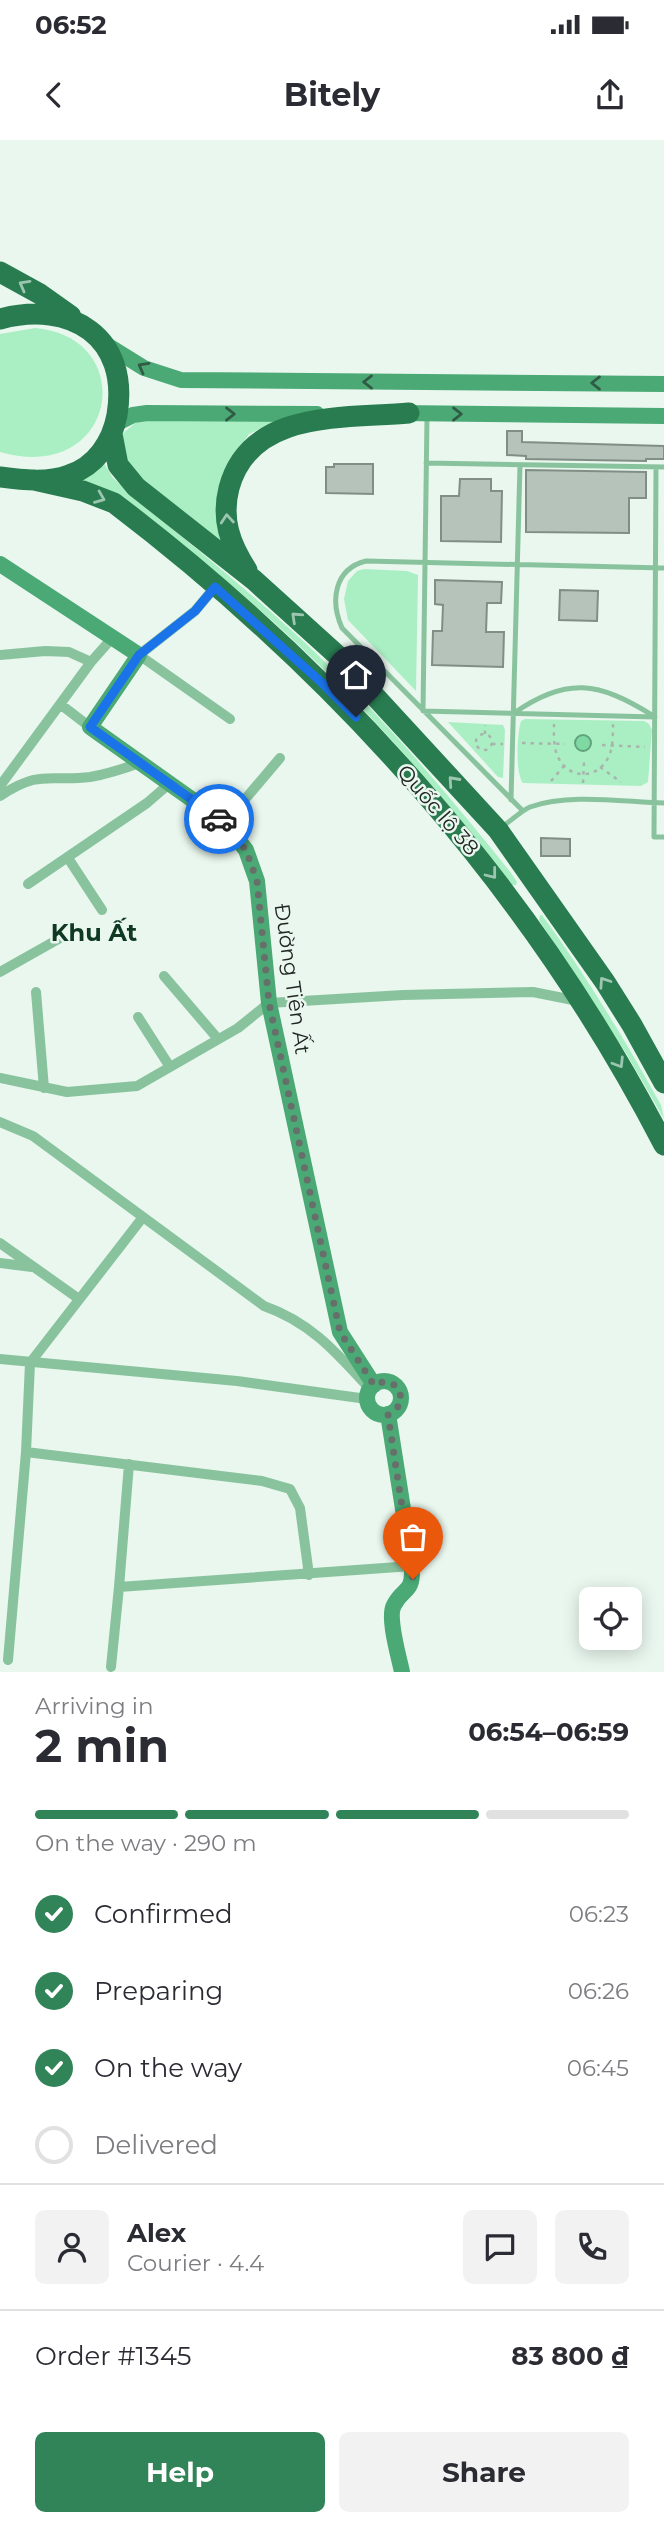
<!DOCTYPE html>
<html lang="en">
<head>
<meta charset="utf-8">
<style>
  body { margin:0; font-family:Montserrat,sans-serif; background:#f2f2f3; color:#2b2b33; height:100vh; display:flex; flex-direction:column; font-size:26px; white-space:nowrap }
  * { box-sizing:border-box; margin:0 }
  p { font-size:23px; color:#7c7c81 }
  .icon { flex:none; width:38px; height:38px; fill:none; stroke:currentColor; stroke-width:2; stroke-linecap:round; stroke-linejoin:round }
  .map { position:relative; height:1532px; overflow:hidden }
  .sheet { display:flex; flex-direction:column; background:#fff; flex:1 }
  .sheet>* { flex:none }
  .fabs { position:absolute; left:579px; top:1447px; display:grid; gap:14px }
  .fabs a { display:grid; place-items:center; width:63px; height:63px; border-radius:10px; background:#fff; box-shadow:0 4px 18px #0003; font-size:35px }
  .pin { position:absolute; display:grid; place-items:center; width:60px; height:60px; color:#fff; margin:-72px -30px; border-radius:50% 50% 50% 0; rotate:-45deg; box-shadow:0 0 7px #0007 }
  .pin .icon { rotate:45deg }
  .courier { position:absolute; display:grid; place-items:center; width:70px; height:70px; margin:-35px; border:5px solid #1a73e8; border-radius:50%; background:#fff; color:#222; box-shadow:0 2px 9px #0007 }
  .overview em { font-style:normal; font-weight:700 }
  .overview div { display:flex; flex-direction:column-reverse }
  .overview { display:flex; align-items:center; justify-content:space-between; height:119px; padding:0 35px }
  h1 { font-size:46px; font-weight:700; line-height:52px }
  .bar { display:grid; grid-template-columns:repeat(4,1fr); gap:10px 7px; align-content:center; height:84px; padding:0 35px }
  .bar i { height:9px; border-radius:5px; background:#e1e1e2 }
  .bar .selected { background:#308457 }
  .bar p { grid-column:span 4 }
  .line { display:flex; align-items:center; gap:18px; padding:0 35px; border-top:2px solid #e1e1e2 }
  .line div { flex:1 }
  .round { display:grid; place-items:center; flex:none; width:74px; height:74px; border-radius:10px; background:#f2f2f3 }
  ol { padding:0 35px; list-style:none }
  li { display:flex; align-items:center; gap:21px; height:77px }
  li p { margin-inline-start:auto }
  li .icon { padding:7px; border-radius:50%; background:#308457; color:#fff; stroke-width:4 }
  li:last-child { color:#7c7c81 }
  li i { width:38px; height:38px; border:4px solid #e1e1e2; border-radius:50% }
  .primary-button { display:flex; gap:14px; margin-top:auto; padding:14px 35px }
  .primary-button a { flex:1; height:80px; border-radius:10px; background:#308457; color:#fff; font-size:28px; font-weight:700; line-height:80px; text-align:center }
  .primary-button a+a { background:#f2f2f3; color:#2b2b33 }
  .status { display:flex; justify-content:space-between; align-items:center; height:49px; padding:0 35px; background:#fff; direction:ltr }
  .status svg { height:19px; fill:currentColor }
  header { display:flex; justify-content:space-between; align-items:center; height:91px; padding:0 35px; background:#fff; font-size:32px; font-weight:700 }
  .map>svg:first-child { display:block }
  .green { fill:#aaefc3 }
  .water { fill:#7ed9a3; stroke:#62a37d; stroke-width:2 }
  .building { fill:#b5c3ba; stroke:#818e85; stroke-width:2 }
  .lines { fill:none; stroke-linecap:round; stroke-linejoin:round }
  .path { stroke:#a9b4ad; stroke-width:2.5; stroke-dasharray:3.5 5; stroke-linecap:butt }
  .lane { stroke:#89c39e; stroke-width:5 }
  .street { stroke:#89c39e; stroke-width:10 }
  .secondary { stroke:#4aa975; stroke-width:16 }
  .highway { stroke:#287c50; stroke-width:21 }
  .oneway { stroke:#9cc6af }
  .oneway2 { stroke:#315a44 }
  .done { stroke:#676f6a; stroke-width:7; stroke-dasharray:0 12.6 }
  .route { stroke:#1a73e8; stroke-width:9 }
  .labels { text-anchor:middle; stroke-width:5; stroke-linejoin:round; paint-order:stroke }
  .street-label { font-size:21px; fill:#212623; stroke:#e9f7ee }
  .quarter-label { font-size:24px; font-weight:bold; fill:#103923; stroke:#e9f7ee }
</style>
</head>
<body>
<div class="status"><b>06:52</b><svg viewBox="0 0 49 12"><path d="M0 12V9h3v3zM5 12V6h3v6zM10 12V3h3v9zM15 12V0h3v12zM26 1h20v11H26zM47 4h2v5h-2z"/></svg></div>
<header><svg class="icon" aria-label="back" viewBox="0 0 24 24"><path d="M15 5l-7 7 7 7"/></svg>Bitely<svg class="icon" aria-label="share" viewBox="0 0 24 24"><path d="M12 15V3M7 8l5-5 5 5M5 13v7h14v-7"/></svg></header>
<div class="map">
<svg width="664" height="1532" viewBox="0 0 664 1532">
  <rect width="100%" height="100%" fill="#e9f7ee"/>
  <!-- green -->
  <path class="green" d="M35 188C141 197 117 346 0 312V194Z
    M139 280 276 281 249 294 229 324 226 413 148 348 125 320 122 294Z
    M104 323 113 338C183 400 258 456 325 522 392 588 453 660 511 733L517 742 516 745H512C430 638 341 538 238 451 206 425 173 401 140 378 121 366 99 354 83 339Z
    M364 429 407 431 418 435 416 551 348 480 344 459 348 441 357 431Z
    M525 579 644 581 649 584 652 590 648 642 641 646 523 643C515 633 517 594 521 581Z
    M448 582 503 585 505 590 503 638 498 637Z
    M540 775H542C586 835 625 900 661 965L664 979 626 913 539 780Z"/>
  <!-- water -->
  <path class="water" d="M575 603a8 8 0 1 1 16 0a8 8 0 1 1-16 0Z"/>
  <!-- building -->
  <path class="building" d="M507 291H522V302L664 306V319H646V321L526 319V316L507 315Z
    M334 324H373V354L326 353V327H334Z
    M526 330 646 332V358H629V393L526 392Z
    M460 339H491V351H502L501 402 441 401V356H459Z
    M435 440 502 442 501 463H487L486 492H504L503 527 432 525 433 491H442L443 465 435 464Z
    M560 450 598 451 597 481 559 480Z
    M541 698 570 699V716H541Z"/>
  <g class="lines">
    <!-- path -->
    <path class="path" d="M554 584C554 594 553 607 558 617 569 640 598 640 609 616 613 607 613 594 613 584
      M476 602a8 8 0 1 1 16 0a8 8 0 1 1-16 0Z
      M485 594V585
      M522 603 565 604
      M492 604H503
      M602 605 645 607
      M600 627 621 642
      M551 641 564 626
      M583 643 584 622"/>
    <!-- lane -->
    <path class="lane" d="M427 277 423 571 655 577
      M426 323 664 327
      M656 327 654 697H664
      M514 573C567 536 599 542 652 575
      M511 660 520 325
      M523 671 342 488C330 461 334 429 366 421L664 428
      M503 686C512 680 521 671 530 667 569 653 624 662 664 663"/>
    <!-- street -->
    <path class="street" d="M215 447 195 471 139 515 230 579
      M0 515 45 511 69 512 91 522
      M60 564 90 587
      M0 646 91 522 113 497
      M0 656C41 629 48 642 90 637 107 634 123 629 139 623
      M225 683 280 618
      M68 718 102 770
      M28 744 147 663 169 644
      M0 832 62 797
      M164 836 218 899
      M36 852 44 948
      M138 877 170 927
      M0 938 67 952 137 946 238 888 269 863 403 855 533 852 578 861
      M0 982 33 996 264 1166C310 1182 336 1212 368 1247
      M143 1077 30 1223 26 1312 262 1341 290 1349 300 1368 309 1435
      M0 1103 79 1159
      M0 1123 32 1127
      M0 1219 237 1241 367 1259
      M119 1447 129 1324
      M8 1520 26 1312
      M111 1527 119 1447 412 1426"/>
    <!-- secondary -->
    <path class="secondary" d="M102 202 144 228 181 240 664 244
      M399 273 664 276
      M115 284 133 275 147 273 317 274
      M0 424 139 515 90 587 225 683 246 710 257 741 269 863 340 1192 374 1245
      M367 1258a17 17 0 1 1 34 0a17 17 0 1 1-34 0Z
      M388 1274 412 1426C413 1455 404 1446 394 1465 387 1477 399 1517 402 1532"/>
    <!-- highway -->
    <path class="highway" d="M0 132 40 154 71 176
      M0 179C71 160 130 197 117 275 112 302 96 326 69 335 48 343 22 340 0 337
      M112 294 118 325 136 347 254 440 337 515 498 690 605 842 632 885 664 943
      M34 340 83 351 114 363C340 535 533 751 664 1005
      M247 430C230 404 221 379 229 348 250 269 344 279 409 273"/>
  </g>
  <!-- one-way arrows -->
  <defs><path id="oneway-chevron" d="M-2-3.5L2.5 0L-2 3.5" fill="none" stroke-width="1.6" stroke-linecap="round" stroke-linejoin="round" transform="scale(1.75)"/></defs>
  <g class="oneway">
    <use href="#oneway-chevron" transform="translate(24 145) rotate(-151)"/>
    <use href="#oneway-chevron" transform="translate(100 358) rotate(22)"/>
    <use href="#oneway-chevron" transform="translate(227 379) rotate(-95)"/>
    <use href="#oneway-chevron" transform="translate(296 477) rotate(-137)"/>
    <use href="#oneway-chevron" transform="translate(453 641) rotate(-132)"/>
    <use href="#oneway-chevron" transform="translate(492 734) rotate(52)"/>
    <use href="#oneway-chevron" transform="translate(604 842) rotate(-124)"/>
    <use href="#oneway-chevron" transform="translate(619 923) rotate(58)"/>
  </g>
  <g class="oneway2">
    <use href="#oneway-chevron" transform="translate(143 227) rotate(-151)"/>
    <use href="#oneway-chevron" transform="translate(368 242) rotate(-180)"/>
    <use href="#oneway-chevron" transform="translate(596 243) rotate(-180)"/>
    <use href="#oneway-chevron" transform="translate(230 274)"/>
    <use href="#oneway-chevron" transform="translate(457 274)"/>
  </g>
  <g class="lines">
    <!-- done -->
    <path class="done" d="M219 679 225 683 246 710 257 741 269 863 340 1192 374 1245C390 1236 404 1248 400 1265L388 1275 413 1439"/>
    <!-- route -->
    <path class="route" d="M219 679 90 587 139 515 195 471 215 447 321 542 356 577"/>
  </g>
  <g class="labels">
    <!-- street labels -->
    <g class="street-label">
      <text transform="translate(438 670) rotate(49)" y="7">Quốc lộ 38</text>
      <text transform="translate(292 839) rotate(82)" y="7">Đường Tiên Ất</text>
    </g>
    <!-- quarter labels -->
    <g class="quarter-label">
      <text x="94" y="801">Khu Ất</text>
    </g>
  </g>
</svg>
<div class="fabs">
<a><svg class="icon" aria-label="locate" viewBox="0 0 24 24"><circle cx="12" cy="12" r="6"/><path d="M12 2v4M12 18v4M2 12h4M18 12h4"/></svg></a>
</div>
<div class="pin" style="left:413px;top:1439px;background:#ea580c"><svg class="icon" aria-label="bag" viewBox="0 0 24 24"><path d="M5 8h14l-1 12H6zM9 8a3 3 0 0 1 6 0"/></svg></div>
<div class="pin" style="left:356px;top:577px;background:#1f2937"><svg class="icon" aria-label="home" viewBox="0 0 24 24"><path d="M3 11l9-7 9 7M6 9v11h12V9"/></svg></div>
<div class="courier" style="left:219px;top:679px"><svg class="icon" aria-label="car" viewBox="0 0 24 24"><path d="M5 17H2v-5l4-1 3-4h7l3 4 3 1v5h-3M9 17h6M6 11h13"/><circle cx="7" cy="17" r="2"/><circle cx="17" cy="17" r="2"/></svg></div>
</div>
<section class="sheet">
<div class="overview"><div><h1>2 min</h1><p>Arriving in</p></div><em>06:54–06:59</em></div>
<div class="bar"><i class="selected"></i><i class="selected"></i><i class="selected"></i><i></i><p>On the way · 290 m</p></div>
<ol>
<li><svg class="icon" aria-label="check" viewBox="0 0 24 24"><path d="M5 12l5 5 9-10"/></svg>Confirmed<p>06:23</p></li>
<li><svg class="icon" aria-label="check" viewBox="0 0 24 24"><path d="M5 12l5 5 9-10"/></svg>Preparing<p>06:26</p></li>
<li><svg class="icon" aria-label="check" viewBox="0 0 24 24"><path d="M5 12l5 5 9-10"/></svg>On the way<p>06:45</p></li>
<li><i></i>Delivered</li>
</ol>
<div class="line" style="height:126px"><a class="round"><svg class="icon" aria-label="person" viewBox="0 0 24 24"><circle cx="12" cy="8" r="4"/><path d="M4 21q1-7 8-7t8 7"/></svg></a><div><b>Alex</b><p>Courier · 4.4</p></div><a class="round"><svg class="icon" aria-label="chat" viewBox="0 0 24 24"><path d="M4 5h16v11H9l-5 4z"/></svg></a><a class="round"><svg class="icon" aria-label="phone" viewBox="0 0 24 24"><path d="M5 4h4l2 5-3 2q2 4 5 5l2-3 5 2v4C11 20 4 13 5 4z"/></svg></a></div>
<div class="line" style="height:91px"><div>Order #1345</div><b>83 800 ₫</b></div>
<div class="primary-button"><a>Help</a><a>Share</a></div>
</section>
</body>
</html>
